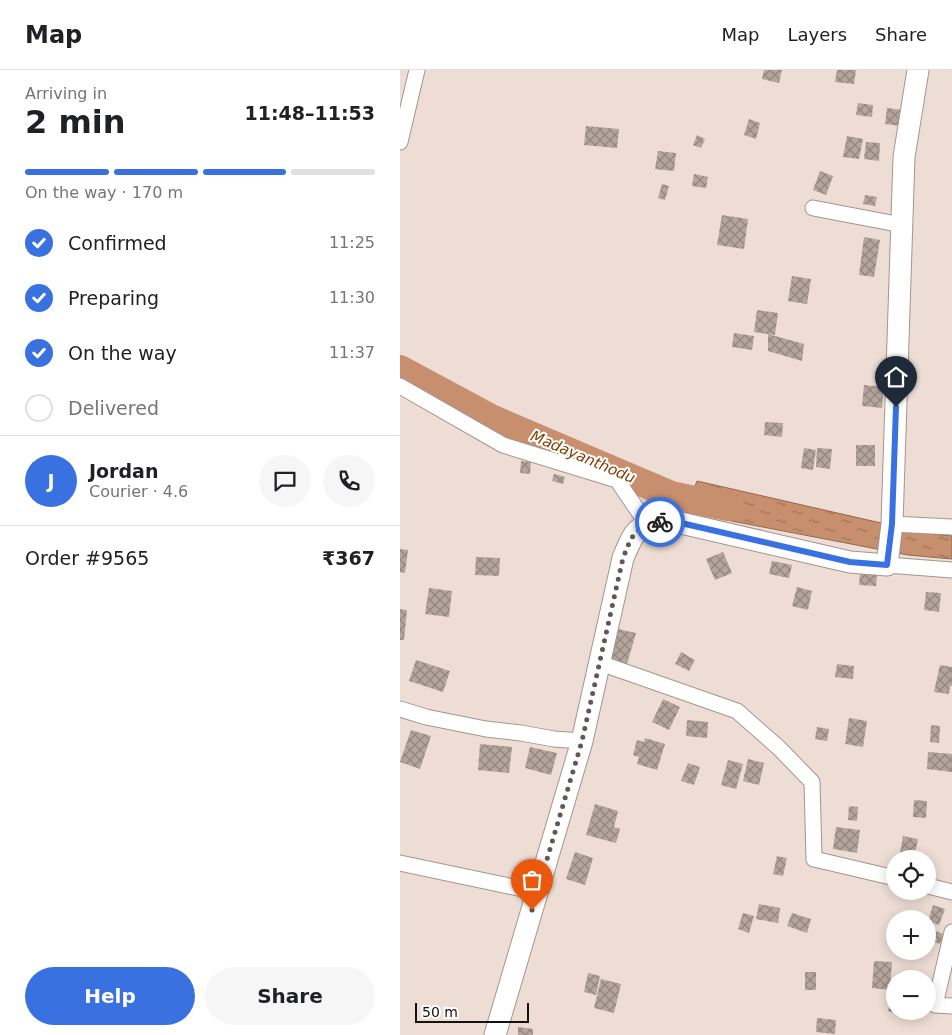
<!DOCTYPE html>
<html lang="en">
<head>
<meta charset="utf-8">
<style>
  body { margin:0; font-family:"DejaVu Sans",sans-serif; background:#f6f6f6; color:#202124; height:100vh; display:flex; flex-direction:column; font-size:19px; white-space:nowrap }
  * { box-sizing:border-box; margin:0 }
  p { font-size:16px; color:#757577 }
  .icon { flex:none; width:28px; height:28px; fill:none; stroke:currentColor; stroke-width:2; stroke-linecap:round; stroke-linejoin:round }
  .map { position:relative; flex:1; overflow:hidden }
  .side { display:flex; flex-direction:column; background:#fff; width:400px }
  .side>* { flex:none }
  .tools { position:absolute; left:486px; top:780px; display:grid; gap:10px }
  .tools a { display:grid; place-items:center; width:50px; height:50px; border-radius:50%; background:#fff; box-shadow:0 2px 12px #0003; font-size:25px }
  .scale { position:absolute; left:15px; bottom:12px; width:114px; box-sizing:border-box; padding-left:5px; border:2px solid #16110e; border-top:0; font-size:14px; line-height:18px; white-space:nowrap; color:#16110e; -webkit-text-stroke:4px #fff; paint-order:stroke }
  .pin { position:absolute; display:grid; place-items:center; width:42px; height:42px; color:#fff; margin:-51px -21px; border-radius:50% 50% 50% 0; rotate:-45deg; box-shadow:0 0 5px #0007 }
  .pin .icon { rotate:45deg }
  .courier { position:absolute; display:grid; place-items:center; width:50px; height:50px; margin:-25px; border:4px solid #3a71e1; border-radius:50%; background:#fff; color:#222; box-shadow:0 1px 6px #0007 }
  .head em { font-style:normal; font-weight:700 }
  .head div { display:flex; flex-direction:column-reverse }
  .head { display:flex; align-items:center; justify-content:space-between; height:85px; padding:0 25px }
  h1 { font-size:32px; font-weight:700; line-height:38px }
  .bar { display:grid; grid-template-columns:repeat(4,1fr); gap:8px 5px; align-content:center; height:60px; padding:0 25px }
  .bar i { height:6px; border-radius:4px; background:#e0e0e0 }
  .bar .on { background:#3a71e1 }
  .bar p { grid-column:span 4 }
  .line { display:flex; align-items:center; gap:12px; padding:0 25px; border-top:1px solid #e0e0e0 }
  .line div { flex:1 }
  .round { display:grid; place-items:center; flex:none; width:52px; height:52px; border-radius:26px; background:#f6f6f6 }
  ol { padding:0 25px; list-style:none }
  li { display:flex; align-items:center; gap:15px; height:55px }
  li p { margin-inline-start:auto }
  li .icon { padding:5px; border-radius:50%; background:#3a71e1; color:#fff; stroke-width:4 }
  li:last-child { color:#757577 }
  li i { width:28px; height:28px; border:2px solid #e0e0e0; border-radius:50% }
  .action { display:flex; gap:10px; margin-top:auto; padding:10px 25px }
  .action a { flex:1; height:58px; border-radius:30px; background:#3a71e1; color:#fff; font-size:20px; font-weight:700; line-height:58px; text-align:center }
  .action a+a { background:#f6f6f6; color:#202124 }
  header { display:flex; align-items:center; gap:30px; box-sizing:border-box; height:70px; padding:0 25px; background:#fff; border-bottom:1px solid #e0e0e0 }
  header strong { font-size:24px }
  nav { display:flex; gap:28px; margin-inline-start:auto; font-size:18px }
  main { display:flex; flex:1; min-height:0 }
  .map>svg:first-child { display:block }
  .water { fill:url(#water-ripples); stroke:#926950 }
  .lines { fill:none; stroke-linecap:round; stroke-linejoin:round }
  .river { stroke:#c78f6d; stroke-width:28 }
  .building { fill:url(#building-cross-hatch) }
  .minor-casing { stroke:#a4958d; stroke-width:17 }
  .secondary-casing { stroke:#a4958d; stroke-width:23 }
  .minor { stroke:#fff; stroke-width:15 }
  .secondary { stroke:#fff; stroke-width:21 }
  .done { stroke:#615853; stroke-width:5; stroke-dasharray:0 9 }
  .route { stroke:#3a71e1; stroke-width:6 }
  .labels { text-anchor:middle; stroke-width:4; stroke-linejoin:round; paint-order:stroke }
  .water-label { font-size:15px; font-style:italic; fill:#803c00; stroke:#fff }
</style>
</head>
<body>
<header>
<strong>Map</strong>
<nav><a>Map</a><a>Layers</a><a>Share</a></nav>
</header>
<main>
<section class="side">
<div class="head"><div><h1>2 min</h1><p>Arriving in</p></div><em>11:48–11:53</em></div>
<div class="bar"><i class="on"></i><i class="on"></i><i class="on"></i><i></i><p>On the way · 170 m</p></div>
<ol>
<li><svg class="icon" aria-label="check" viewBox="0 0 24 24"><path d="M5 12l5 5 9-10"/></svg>Confirmed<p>11:25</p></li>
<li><svg class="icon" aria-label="check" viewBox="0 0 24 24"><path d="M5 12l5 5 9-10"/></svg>Preparing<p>11:30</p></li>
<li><svg class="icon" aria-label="check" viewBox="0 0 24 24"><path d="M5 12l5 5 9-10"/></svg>On the way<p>11:37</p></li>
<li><i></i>Delivered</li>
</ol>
<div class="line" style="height:90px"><b class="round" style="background:#3a71e1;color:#fff">J</b><div><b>Jordan</b><p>Courier · 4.6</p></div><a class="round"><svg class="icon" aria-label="chat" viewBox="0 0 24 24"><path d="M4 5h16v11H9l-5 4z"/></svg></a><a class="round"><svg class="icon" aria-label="phone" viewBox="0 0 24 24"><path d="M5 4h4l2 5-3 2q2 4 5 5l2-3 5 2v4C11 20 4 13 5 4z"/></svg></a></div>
<div class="line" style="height:65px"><div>Order #9565</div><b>₹367</b></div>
<div class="action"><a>Help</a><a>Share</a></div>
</section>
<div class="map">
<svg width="552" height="965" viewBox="0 0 552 965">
  <defs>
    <pattern id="water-ripples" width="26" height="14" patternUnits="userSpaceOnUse" patternTransform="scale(1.25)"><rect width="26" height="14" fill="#c78f6d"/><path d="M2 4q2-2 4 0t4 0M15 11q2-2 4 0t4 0" fill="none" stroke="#a17358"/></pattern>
    <pattern id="building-cross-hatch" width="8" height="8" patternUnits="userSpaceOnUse" patternTransform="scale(1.25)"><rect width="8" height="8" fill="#b5a69d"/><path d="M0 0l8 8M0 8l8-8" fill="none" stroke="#92867e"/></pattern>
  </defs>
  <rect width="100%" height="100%" fill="#edddd4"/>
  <!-- water -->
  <path class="water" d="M297 411 525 463 552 466V489L508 485 285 442Z"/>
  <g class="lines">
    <!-- river -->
    <path class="river" d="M0 299 93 349 271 425 328 437"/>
  </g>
  <!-- building -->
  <path class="building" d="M364 0H382L379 13 362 9Z
    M437 0H456L454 14 435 12Z
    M458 33 473 35 472 47 456 45Z
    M487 38 503 40 501 56 485 54Z
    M349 49 360 53 356 69 344 65Z
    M186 56 219 59 217 78 184 75Z
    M297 65 305 69 301 78 293 75Z
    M447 66 463 69 459 89 443 87Z
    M466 72 480 73 479 91 464 89Z
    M258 81 276 83 274 101 255 99Z
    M420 101 433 106 426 125 413 120Z
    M294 104 308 107 306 118 292 116Z
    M262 114 269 116 265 130 258 128Z
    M465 125 477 127 475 136 463 134Z
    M322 145 348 149 344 179 317 175Z
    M464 167 480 170 474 207 459 205Z
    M392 206 411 209 407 234 388 231Z
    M357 240 378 243 375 265 354 262Z
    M334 263 354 266 352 280 332 277Z
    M368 264 404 274 402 291 368 281Z
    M464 315 484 317 482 338 462 336Z
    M365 352 383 353 382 367 364 365Z
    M456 375H475V396H456Z
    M404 378 416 380 413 400 401 398Z
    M417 378 432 379 430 399 416 397Z
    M121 391 131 392 130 404 120 403Z
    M154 404 165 407 163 414 152 411Z
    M0 479 8 480 5 503 0 502Z
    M323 482 332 503 315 510 306 489Z
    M76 487 100 488 99 506 75 505Z
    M372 491 392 495 389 508 369 504Z
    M460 504 477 505 476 516 459 515Z
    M397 517 412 521 408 540 392 536Z
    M29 518 52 521 49 547 25 544Z
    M526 522 541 523 539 542 524 540Z
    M0 539 7 540 4 570H0Z
    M218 559 236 563 227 594 210 590Z
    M281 582 295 590 289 601 275 594Z
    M16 590 50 601 43 622 9 611Z
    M437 594 454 596 453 609 435 607Z
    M540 595 552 597V616H550L549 624 534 622Z
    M263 629 280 637 269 660 252 652Z
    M449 648 467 651 463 677 445 674Z
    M287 650 308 652 307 668 286 666Z
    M531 655 540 656 539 673 530 672Z
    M417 657 429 659 427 671 415 669Z
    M11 660 31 666 20 699 0 692Z
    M245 668 265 674 257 700 237 694 239 687 233 685 237 670 244 672Z
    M80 674 112 677 109 703 78 700Z
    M130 677 157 683 151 705 125 698Z
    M528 682 552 684V702L527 699Z
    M348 689 364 693 359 715 343 711Z
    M328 690 343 694 336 719 321 715Z
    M288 693 300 697 294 715 281 711Z
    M514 730 527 731 526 748 513 747Z
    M195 734 218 741 214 757 220 759 216 773 186 765Z
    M449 736 458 737 457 751 448 750Z
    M436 757 460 760 457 783 433 779Z
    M503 766 518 769 514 789H499Z
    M175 782 193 788 185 815 166 809Z
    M377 786 387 788 383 806 373 804Z
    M359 834 380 838 378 853 356 849Z
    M533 835 545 839 539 855 528 851Z
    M343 843 354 846 349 863 338 859Z
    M392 843 411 849 407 863 387 856Z
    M528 858 543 864 540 874 528 870Z
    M474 891 492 892 490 920 472 918Z
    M405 902H416V920H405Z
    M500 902 520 908V909H498Z
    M188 903 200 906 196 925 184 922Z
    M201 909 221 914 214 943 194 938Z
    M495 919V941H512L510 947 488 941Z
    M417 948 436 950 435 964 416 962Z
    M118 957 133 959V965H118Z"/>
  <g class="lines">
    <defs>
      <path id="minor" d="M0 72 17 0
        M413 138 502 155
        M0 316 103 375 217 410 247 454
        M492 454 552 457
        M487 495 552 500
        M200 593 337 641 379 678 412 712 414 789 495 808
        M0 639 26 647 86 659 121 663 154 669 182 671
        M0 793 137 822
        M528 816 552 822
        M552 862 535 935 552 936"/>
      <path id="secondary" d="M95 965 182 671 223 488C235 459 236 456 268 450L450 492 487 495 492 454 504 87 518 0"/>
    </defs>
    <!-- minor casing -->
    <use href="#minor" class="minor-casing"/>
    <!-- secondary casing -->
    <use href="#secondary" class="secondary-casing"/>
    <!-- minor -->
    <use href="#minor" class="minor"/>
    <!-- secondary -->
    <use href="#secondary" class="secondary"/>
  </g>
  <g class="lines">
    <!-- done -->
    <path class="done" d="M132 840 182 671 223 488C232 466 234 456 260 452"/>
    <!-- route -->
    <path class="route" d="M260 452 268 450 450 492 487 495 492 454 496 337"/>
  </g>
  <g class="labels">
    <!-- water labels -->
    <g class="water-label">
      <text transform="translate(183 387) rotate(23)" y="5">Madayanthodu</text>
    </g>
  </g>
</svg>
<div class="tools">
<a><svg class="icon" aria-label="locate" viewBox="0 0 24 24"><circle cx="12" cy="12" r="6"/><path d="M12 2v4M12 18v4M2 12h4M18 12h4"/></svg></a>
<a>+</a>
<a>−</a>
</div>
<div class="scale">50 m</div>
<div class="pin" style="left:132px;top:840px;background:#ea580c"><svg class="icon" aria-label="bag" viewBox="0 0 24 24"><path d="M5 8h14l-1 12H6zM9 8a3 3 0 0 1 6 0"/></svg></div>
<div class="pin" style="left:496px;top:337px;background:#1f2937"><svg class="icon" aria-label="home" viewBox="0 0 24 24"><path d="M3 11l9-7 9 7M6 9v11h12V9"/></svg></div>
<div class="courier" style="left:260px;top:452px"><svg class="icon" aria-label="bike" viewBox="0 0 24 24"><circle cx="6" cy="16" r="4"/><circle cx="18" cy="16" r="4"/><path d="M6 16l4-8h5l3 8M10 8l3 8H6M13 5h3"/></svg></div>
</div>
</main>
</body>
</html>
